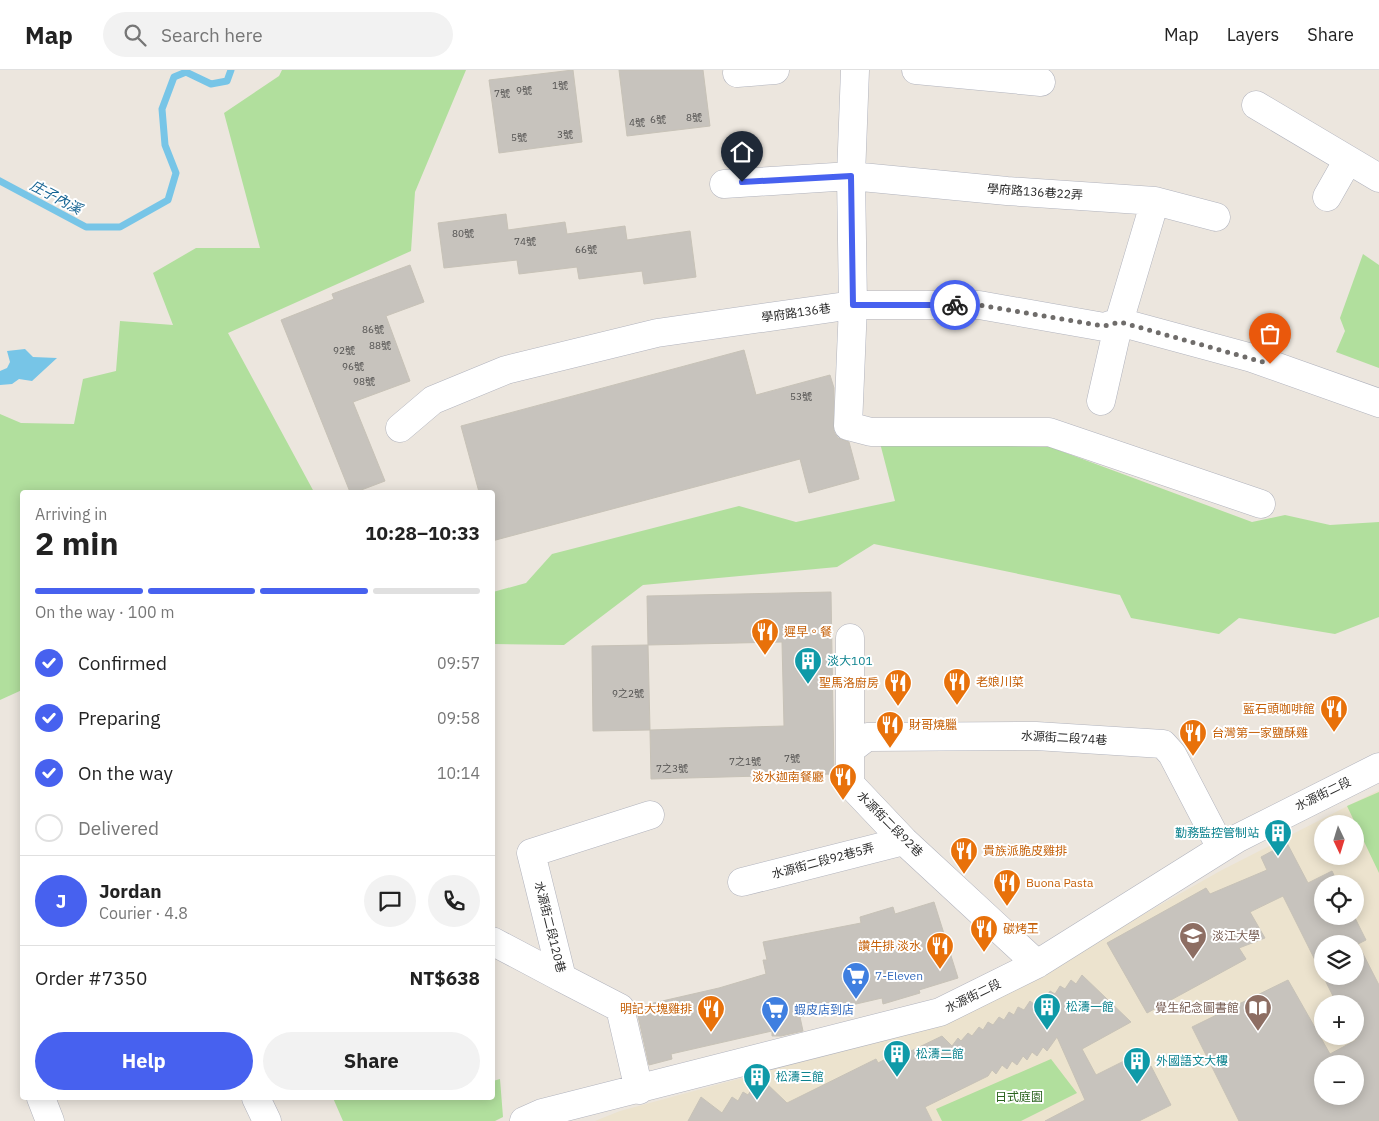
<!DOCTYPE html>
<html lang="en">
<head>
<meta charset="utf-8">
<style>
  body { margin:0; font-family:"IBM Plex Sans","Noto Sans TC",sans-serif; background:#f2f2f2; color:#222; height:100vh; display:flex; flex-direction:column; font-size:19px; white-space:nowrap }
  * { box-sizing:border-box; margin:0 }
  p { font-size:16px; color:#767676 }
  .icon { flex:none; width:28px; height:28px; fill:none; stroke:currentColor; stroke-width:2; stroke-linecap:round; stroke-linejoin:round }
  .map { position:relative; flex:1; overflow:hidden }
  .side { position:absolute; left:20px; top:420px; width:475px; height:610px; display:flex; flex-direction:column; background:#fff; border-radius:5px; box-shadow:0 2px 12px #0003 }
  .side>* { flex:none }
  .needle { width:32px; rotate:176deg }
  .buttons { position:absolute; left:1314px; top:745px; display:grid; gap:10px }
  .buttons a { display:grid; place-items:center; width:50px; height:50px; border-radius:50%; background:#fff; box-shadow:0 2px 12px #0003; font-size:25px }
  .pin { position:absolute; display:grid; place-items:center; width:42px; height:42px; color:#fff; margin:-51px -21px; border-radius:50% 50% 50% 0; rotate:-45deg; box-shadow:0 0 5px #0007 }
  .pin .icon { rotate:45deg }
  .courier { position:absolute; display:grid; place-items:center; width:50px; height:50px; margin:-25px; border:4px solid #4761ef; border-radius:50%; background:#fff; color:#222; box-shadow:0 1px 6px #0007 }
  .overview em { font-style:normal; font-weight:700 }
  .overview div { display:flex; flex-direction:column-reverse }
  .overview { display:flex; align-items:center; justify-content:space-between; height:85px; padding:0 15px }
  h1 { font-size:32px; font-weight:700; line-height:38px }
  .bar { display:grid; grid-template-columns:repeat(4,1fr); gap:8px 5px; align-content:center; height:60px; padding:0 15px }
  .bar i { height:6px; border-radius:4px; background:#e0e0e0 }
  .bar .active { background:#4761ef }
  .bar p { grid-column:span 4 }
  .line { display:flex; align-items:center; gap:12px; padding:0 15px; border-top:1px solid #e0e0e0 }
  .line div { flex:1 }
  .round { display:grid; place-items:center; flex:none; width:52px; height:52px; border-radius:26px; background:#f2f2f2 }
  ol { padding:0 15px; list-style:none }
  li { display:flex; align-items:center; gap:15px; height:55px }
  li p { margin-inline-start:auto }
  li .icon { padding:5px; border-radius:50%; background:#4761ef; color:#fff; stroke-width:4 }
  li:last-child { color:#767676 }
  li i { width:28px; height:28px; border:2px solid #e0e0e0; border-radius:50% }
  .primary-button { display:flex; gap:10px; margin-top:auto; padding:10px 15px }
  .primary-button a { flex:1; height:58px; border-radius:30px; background:#4761ef; color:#fff; font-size:20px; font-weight:700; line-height:58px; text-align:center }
  .primary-button a+a { background:#f2f2f2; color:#222 }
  header { display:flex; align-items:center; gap:30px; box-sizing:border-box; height:70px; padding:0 25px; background:#fff; border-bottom:1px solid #e0e0e0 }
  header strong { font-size:24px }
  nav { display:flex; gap:28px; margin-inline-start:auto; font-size:18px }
  .search { width:350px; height:45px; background:#f2f2f2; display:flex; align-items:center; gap:12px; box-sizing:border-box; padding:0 18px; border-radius:28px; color:#767676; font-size:19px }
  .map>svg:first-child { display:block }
  .education { fill:#ece3ce; fill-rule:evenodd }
  .green { fill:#b1df9d }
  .water { fill:#77c5e7 }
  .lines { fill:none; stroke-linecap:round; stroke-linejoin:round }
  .stream { stroke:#77c5e7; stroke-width:7 }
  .building { fill:#c7c3bd; stroke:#c7c2b7; fill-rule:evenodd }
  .minor-casing { stroke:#b1b3bd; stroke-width:29 }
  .minor { stroke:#fff; stroke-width:28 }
  .done { stroke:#6f6c6a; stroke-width:5; stroke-dasharray:0 9 }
  .route { stroke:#4761ef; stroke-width:6 }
  .labels { text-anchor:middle; stroke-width:4; stroke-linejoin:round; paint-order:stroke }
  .number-label { font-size:10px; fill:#525150 }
  .street-label { font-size:12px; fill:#2b2b2b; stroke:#fff }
  .food-label { font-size:12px; fill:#c56008; stroke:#fff; text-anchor:start }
  .culture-label { font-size:12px; fill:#0d838f; stroke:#fff; text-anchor:start }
  .education-label { font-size:12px; fill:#785e54; stroke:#fff; text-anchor:start }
  .shop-label { font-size:12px; fill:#366cbe; stroke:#fff; text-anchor:start }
  .park-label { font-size:12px; fill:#2b631f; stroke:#fff }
  .water-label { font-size:14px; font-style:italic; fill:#166493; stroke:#fff }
</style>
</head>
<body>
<header>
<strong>Map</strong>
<div class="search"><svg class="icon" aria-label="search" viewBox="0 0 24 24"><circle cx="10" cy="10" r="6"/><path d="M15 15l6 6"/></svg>Search here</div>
<nav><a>Map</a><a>Layers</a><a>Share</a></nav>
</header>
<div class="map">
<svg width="1379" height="1051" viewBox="0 0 1379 1051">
  <rect width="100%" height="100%" fill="#ece6de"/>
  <!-- education -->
  <path class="education" d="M1379 720V1051H595L620 1041 860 976 984 935 1220 801ZM1322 754H1355V786H1322ZM1322 814H1355V846H1322ZM1322 874H1355V906H1322ZM1322 934H1355V966H1322ZM1322 994H1355V1026H1322Z"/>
  <!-- green -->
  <path class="green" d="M282 0H466L415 122 411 181 228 263 314 422H22V620L0 630V344L21 353 74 354 83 309 116 301 120 251 173 255 153 203 196 178H260L224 43 279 6Z
    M1363 184 1379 195V298L1336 282 1345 261 1340 248Z
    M880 373 1050 377 1252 452 1285 445 1330 455 1379 452V547L1335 564 1239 548 1219 564 1131 548 1120 525 874 474 837 497 643 515 564 575 493 574V522L526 513 552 484 739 436 796 452 895 431Z
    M1379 722V803L1347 736Z
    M1051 989 1077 1023 1021 1051H942L936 1039Z
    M500 1009 503 1047 495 1051H343L333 1028H492L493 1011Z"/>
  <!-- water -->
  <path class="water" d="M25 279 33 287 57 288 32 311 19 309 12 314 0 315V301L7 298 10 292 7 281Z"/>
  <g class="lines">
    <!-- stream -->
    <path class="stream" d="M0 111 86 157H120L168 130 176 103 165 75 162 39 174 7 186 2 211 14 227 11 231 0"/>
  </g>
  <!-- building -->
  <path class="building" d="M573 0 582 72 499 83 489 10Z
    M619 0H703L710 56 627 66Z
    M506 144 508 160 565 152 567 164 625 156 627 170 690 161 696 207 644 214 642 201 579 209 577 197 519 204 517 190 444 198 438 153Z
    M410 195 424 232 386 246 410 311 353 332 385 411 356 422H350L281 250 334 229 332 224Z
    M744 280 756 325 830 305 834 318V362L838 368 849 372 859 409 809 423 800 389 492 471V422H479L461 356Z
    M831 522 834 704 651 709 650 660 784 656 782 572 648 575 650 660 593 661 592 576 648 575 647 526Z
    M1287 773 1308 813 1332 801 1338 814H1322V846H1354L1366 870 1358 874 1379 915V1051H1239L1192 957 1288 910 1330 984 1356 970 1354 966 1355 934H1337L1323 906H1355V874H1322V904L1283 826 1250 842 1265 868 1239 878 1246 889 1147 943 1107 873 1206 818 1210 824 1267 800 1261 787ZM1322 994H1355V1026H1322Z
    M934 832 958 908 919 920 920 923 883 934 882 928 800 947 803 961 781 966H772V961L671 984 672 989 649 995 636 937 719 918 766 904 763 890H767L763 872 861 853 860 847 893 837 895 844Z
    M1082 905 1131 952 1082 979 1096 1005 1132 987 1133 991H1139L1144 1000 1151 996 1171 1035 1139 1051H1045L1085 1030 1057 967 1047 981 1043 977 1037 986 1032 982 1027 990 1023 986 1017 995 1012 991 1007 999 1002 995 996 1004 992 1000 988 1006 925 1037 932 1051H688L701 1027 722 1043 732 1027 738 1031 743 1022 748 1025 753 1017 759 1020 765 1012 787 1033 876 989 878 993 909 977 911 981 942 966 952 976 958 968 961 971 968 963 972 966 979 957 983 960 988 952 993 955 999 947 1004 950 1009 942 1014 945 1018 937 1024 940 1030 931 1034 934 1040 926 1045 929 1050 921 1055 924 1060 916 1065 919 1071 910 1076 914Z"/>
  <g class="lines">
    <defs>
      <path id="minor" d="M855 0 851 106 853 235 848 356 871 362H1049L1261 434
        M916 0 1041 12
        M737 3 775 0
        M1256 35 1379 108
        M724 114 851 106 1007 121 1155 131 1216 147
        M1327 127 1348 90
        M1101 331 1119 252 1155 131
        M400 358 433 330 506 300 657 263 853 235H979L1104 257 1119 252 1252 288 1379 333
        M850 568V714L904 771 1037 894
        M850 680 867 667 1036 666 1163 674 1172 684 1221 778
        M742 812 904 771
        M492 871 562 908
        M639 1020 620 938 562 908 531 783 650 745
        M41 1028 50 1051
        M256 1028 267 1051
        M524 1051 542 1043 940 942 1037 894 1238 768 1379 697"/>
    </defs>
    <!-- minor casing -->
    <use href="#minor" class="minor-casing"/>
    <!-- minor -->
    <use href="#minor" class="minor"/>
  </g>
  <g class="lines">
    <!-- done -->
    <path class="done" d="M955 235H979L1104 256 1120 252 1270 294"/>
    <!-- route -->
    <path class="route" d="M742 112 851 106 853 235H955"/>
  </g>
  <!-- icons -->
  <defs>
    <symbol id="restaurant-pin" viewBox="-11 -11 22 30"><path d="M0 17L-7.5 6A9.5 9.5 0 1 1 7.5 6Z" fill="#e8710a" stroke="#fff"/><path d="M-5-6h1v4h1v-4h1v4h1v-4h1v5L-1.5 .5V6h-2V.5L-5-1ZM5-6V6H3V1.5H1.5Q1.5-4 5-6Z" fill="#fff"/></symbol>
    <symbol id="building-pin" viewBox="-11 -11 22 30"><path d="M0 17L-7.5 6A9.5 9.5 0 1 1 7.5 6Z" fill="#0f9aa8" stroke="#fff"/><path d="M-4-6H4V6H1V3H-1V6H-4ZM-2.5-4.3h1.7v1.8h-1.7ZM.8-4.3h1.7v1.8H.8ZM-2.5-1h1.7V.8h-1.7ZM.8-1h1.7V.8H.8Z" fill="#fff"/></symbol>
    <symbol id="university-pin" viewBox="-11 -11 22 30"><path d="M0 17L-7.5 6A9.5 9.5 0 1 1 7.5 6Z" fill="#8d6e63" stroke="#fff"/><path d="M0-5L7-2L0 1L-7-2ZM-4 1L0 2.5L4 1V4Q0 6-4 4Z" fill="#fff"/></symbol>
    <symbol id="supermarket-pin" viewBox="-11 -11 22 30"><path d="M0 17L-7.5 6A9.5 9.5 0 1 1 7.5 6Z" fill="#3f7fe0" stroke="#fff"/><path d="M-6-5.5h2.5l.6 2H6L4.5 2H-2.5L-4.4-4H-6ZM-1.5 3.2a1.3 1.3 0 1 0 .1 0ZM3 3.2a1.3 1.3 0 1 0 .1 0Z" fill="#fff"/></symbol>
    <symbol id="library-pin" viewBox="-11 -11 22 30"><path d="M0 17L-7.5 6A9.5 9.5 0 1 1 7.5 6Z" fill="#8d6e63" stroke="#fff"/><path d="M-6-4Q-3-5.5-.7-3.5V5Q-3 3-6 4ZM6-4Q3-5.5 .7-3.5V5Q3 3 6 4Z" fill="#fff"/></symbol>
  </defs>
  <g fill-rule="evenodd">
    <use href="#restaurant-pin" x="749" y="546" width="32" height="43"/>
    <use href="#building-pin" x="792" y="575" width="32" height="43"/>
    <use href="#restaurant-pin" x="941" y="596" width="32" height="43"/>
    <use href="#restaurant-pin" x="882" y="597" width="32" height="43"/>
    <use href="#restaurant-pin" x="1318" y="623" width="32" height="43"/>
    <use href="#restaurant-pin" x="874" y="639" width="32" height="43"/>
    <use href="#restaurant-pin" x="1177" y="647" width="32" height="43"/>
    <use href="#restaurant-pin" x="827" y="691" width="32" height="43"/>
    <use href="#building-pin" x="1262" y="747" width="32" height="43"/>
    <use href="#restaurant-pin" x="948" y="765" width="32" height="43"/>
    <use href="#restaurant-pin" x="991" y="797" width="32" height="43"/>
    <use href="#restaurant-pin" x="968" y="843" width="32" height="43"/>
    <use href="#university-pin" x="1177" y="850" width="32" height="43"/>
    <use href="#restaurant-pin" x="924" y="860" width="32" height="43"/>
    <use href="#supermarket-pin" x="840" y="890" width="32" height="43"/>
    <use href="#building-pin" x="1031" y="921" width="32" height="43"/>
    <use href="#library-pin" x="1242" y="922" width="32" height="43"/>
    <use href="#restaurant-pin" x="695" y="923" width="32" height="43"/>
    <use href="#supermarket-pin" x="759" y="924" width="32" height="43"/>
    <use href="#building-pin" x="881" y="968" width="32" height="43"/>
    <use href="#building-pin" x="1121" y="975" width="32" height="43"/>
    <use href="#building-pin" x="741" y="991" width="32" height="43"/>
  </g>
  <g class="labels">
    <!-- number labels -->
    <g class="number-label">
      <text x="560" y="19">1號</text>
      <text x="524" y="24">9號</text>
      <text x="502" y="27">7號</text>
      <text x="694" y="51">8號</text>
      <text x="658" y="53">6號</text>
      <text x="637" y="56">4號</text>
      <text x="565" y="68">3號</text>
      <text x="519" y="71">5號</text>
      <text x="463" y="167">80號</text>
      <text x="525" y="175">74號</text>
      <text x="586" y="183">66號</text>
      <text x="373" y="263">86號</text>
      <text x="380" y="279">88號</text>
      <text x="344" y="284">92號</text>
      <text x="353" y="300">96號</text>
      <text x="364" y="315">98號</text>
      <text x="801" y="330">53號</text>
      <text x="628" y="627">9之2號</text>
      <text x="792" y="692">7號</text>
      <text x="745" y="695">7之1號</text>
      <text x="672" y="702">7之3號</text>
    </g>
    <!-- street labels -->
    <g class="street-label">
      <text transform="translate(1035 122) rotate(4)" y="4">學府路136巷22弄</text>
      <text transform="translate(796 243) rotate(-8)" y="4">學府路136巷</text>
      <text transform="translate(1064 668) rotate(3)" y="4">水源街二段74巷</text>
      <text transform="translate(1323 724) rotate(-26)" y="4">水源街二段</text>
      <text transform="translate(890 754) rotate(45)" y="4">水源街二段92巷</text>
      <text transform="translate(823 791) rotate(-15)" y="4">水源街二段92巷5弄</text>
      <text transform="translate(550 857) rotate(76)" y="4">水源街二段120巷</text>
      <text transform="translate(973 926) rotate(-26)" y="4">水源街二段</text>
    </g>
    <!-- food labels -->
    <g class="food-label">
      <text x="784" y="566">遲早。餐</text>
      <text x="976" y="616">老娘川菜</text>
      <text x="879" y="617" text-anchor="end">聖馬洛廚房</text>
      <text x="1315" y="643" text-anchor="end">藍石頭咖啡館</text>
      <text x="909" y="659">財哥燒臘</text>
      <text x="1212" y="667">台灣第一家鹽酥雞</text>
      <text x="824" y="711" text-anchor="end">淡水迦南餐廳</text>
      <text x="983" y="785">貴族派脆皮雞排</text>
      <text x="1026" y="817">Buona Pasta</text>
      <text x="1003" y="863">碳烤王</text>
      <text x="921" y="880" text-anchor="end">讚牛排 淡水</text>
      <text x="692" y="943" text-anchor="end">明記大塊雞排</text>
    </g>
    <!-- culture labels -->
    <g class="culture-label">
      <text x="827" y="595">淡大101</text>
      <text x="1259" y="767" text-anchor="end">勤務監控管制站</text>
      <text x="1066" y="941">松濤一館</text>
      <text x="916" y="988">松濤二館</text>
      <text x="1156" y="995">外國語文大樓</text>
      <text x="776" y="1011">松濤三館</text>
    </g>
    <!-- education labels -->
    <g class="education-label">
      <text x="1212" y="870">淡江大學</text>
      <text x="1239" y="942" text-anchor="end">覺生紀念圖書館</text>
    </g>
    <!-- shop labels -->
    <g class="shop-label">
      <text x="875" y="910">7-Eleven</text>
      <text x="794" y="944">蝦皮店到店</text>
    </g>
    <!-- park labels -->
    <g class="park-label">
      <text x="1019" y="1031">日式庭園</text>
    </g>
    <!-- water labels -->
    <g class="water-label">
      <text transform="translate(56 127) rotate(28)" y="5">庄子內溪</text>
    </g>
  </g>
</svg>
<div class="buttons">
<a><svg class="needle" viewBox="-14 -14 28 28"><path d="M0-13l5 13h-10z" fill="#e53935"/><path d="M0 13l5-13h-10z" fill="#767676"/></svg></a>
<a><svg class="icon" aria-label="locate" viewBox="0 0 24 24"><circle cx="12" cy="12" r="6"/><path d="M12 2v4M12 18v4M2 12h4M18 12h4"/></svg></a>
<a><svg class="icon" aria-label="layers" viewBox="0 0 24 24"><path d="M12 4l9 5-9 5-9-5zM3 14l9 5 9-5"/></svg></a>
<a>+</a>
<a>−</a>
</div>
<div class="pin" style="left:1270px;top:294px;background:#ea580c"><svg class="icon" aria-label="bag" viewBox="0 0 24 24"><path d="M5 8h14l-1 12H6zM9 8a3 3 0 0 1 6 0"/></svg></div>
<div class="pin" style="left:742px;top:112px;background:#1f2937"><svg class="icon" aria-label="home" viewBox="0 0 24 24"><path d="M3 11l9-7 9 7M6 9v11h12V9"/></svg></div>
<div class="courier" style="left:955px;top:235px"><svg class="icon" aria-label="bike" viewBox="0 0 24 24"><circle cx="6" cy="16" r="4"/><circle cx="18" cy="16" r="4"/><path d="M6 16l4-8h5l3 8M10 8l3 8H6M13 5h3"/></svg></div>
<section class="side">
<div class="overview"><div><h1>2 min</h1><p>Arriving in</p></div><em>10:28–10:33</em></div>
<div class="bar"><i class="active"></i><i class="active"></i><i class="active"></i><i></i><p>On the way · 100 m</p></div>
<ol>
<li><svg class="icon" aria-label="check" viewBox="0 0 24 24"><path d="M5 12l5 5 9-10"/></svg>Confirmed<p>09:57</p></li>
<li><svg class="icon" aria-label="check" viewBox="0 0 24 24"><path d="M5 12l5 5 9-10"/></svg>Preparing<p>09:58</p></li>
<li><svg class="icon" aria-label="check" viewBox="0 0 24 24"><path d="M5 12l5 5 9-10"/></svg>On the way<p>10:14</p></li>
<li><i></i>Delivered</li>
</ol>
<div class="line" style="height:90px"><b class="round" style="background:#4761ef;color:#fff">J</b><div><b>Jordan</b><p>Courier · 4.8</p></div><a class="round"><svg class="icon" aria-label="chat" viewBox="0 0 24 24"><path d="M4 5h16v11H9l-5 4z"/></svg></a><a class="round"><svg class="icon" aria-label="phone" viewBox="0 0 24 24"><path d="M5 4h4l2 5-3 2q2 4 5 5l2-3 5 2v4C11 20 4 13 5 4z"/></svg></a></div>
<div class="line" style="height:65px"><div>Order #7350</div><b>NT$638</b></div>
<div class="primary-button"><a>Help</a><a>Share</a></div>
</section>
</div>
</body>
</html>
